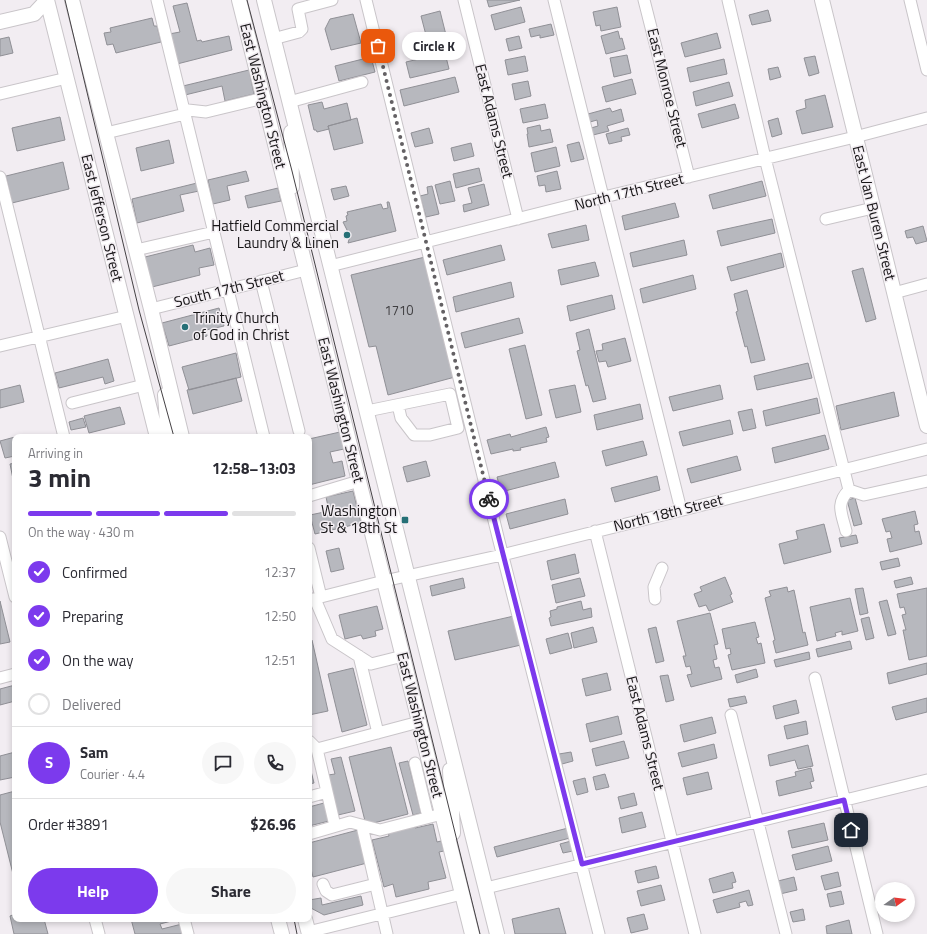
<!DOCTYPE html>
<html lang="en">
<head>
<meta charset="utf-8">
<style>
  body { margin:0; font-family:"Titillium Web",sans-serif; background:#f7f7f7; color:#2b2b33; height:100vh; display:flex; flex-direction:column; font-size:15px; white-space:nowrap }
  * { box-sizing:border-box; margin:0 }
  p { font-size:13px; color:#7c7c81 }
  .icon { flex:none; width:22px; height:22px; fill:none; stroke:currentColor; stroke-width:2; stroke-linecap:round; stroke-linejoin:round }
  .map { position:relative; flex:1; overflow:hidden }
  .sheet { position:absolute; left:12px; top:434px; width:300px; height:488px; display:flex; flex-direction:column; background:#fff; border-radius:8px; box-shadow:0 2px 6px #0003 }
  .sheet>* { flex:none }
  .needle { width:26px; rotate:76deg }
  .fabs { position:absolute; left:875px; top:882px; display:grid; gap:8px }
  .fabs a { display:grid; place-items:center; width:40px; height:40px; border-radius:50%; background:#fff; box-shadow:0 2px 6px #0003; font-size:20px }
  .pin { position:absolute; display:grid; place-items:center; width:34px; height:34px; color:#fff; margin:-17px; border-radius:8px; box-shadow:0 2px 6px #0006 }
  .courier { position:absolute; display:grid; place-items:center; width:40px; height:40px; margin:-20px; border:3px solid #7c3aed; border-radius:50%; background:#fff; color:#222; box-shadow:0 1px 5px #0007 }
  .bubble { position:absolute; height:28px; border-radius:14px; background:#fff; box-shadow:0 2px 6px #0003; font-size:13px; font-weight:700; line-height:28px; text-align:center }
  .overview em { font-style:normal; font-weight:700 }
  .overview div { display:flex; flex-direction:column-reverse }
  .overview { display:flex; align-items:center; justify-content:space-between; height:68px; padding:0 16px }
  h1 { font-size:26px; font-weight:700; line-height:30px }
  .bar { display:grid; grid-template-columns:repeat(4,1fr); gap:6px 4px; align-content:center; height:48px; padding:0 16px }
  .bar i { height:5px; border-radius:3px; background:#e1e1e2 }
  .bar .on { background:#7c3aed }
  .bar p { grid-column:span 4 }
  .line { display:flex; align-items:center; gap:10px; padding:0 16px; border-top:1px solid #e1e1e2 }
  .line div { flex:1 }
  .round { display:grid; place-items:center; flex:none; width:42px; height:42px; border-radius:21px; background:#f7f7f7 }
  ol { padding:0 16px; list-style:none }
  li { display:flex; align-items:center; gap:12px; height:44px }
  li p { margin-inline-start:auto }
  li .icon { padding:4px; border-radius:50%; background:#7c3aed; color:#fff; stroke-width:4 }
  li:last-child { color:#7c7c81 }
  li i { width:22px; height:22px; border:2px solid #e1e1e2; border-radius:50% }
  .button { display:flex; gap:8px; margin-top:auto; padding:8px 16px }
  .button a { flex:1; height:46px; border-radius:24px; background:#7c3aed; color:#fff; font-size:16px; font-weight:700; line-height:46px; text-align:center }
  .button a+a { background:#f7f7f7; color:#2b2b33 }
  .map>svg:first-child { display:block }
  .building { fill:#b7b8be; stroke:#909096 }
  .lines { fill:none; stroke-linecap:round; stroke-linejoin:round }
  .minor-casing { stroke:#c9c5c9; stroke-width:13 }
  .major-casing { stroke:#c9c5c9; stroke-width:16 }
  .minor { stroke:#fff; stroke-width:11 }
  .major { stroke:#fff; stroke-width:14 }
  .tram { stroke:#444144; stroke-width:1 }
  .done { stroke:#646164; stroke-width:4; stroke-dasharray:0 7.2 }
  .route { stroke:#7c3aed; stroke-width:5 }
  .poi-dot { fill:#267077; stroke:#f2edf2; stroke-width:1.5 }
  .labels { text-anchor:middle; stroke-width:3; stroke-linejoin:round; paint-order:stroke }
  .number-label { font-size:13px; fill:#3f3e41 }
  .street-label { font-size:15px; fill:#171517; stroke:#f2edf2 }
  .poi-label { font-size:15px; fill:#171517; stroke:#f2edf2; text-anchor:end }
</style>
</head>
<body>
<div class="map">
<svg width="927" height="934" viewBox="0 0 927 934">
  <rect width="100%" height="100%" fill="#f2edf2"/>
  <!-- building -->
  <path class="building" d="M487 0H520L489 7Z
    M187 3 197 41 201 40 202 42 229 36 232 50 177 64 169 34 180 32 173 6Z
    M521 7 525 22 495 30 491 15Z
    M617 7 621 27 601 31 600 25 596 26 593 12Z
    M768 10 771 21 752 25 749 15Z
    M440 11 446 35 427 39 421 16Z
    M353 14 361 43 331 50 325 29 330 19Z
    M152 18 154 26H157L161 42 116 53 113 44 107 45 104 33 111 32 110 28Z
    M551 24 554 35 540 38V35L531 37 529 29Z
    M618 31 620 39 622 38 625 49 606 54 601 36Z
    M717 33 721 48 685 57 681 43Z
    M519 36 522 48 509 51 506 39Z
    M9 37 13 53 0 56V39Z
    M445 53 449 69 410 78 406 62Z
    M627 55 631 73 614 77 610 58Z
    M525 56 528 71 508 75 505 60Z
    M815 56 819 73 809 76 804 58Z
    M371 57 375 72 339 81 335 66Z
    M724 59 727 74 690 82 687 68Z
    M778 67 781 77 770 80 768 69Z
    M249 70 254 94 225 101 222 86 185 95 183 86Z
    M455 77 459 92 404 106 400 90Z
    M632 79 636 94 606 102 602 87Z
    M528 81 531 96 515 100 512 84Z
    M729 82 733 96 696 106 693 92Z
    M825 95 833 127 802 134 796 111 806 108 805 100Z
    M322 102 324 109 347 103 351 120 328 126 329 129 317 132 316 130H314L308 105Z
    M545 104 548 118 523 123 520 109Z
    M735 104 739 118 702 128 698 114Z
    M610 108 612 112 621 109 624 121 607 126 609 131 593 135 591 128 598 126 597 120 590 122 588 114Z
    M60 117 65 140 17 151 12 128Z
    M357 118 363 143 334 150 328 126Z
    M778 118 782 134 772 137 768 121Z
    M540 125 541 131 550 129 553 142 529 147 527 134H528L527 128Z
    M429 128 433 143 415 147 411 133Z
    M628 128 630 135 621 137 622 141 609 144 606 134Z
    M169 140 174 163 141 171 136 148Z
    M579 142 584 159 571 162 567 145Z
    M471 143 474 156 454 161 451 148Z
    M556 147 560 166 535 172 531 153Z
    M63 162 69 189 12 203 6 176Z
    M479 168 482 181 456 188 453 174Z
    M246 171 249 181 227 186 230 200 213 204 208 180Z
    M557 171 561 189 546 192 545 185 539 186 537 176Z
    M450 181 455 201 440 204 435 185Z
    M762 181 766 196 713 209 709 195Z
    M197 183 199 191 180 195 184 211 137 223 132 199Z
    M484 184 489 205 464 212 463 205 472 203 468 188Z
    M346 186 349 196 334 200 331 189Z
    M432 186 439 214 426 217 420 196 428 194 427 187Z
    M278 188 281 201 248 208 245 196Z
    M387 202H389L396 231 348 243 350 236 343 222 347 221 346 216 348 215 347 212 381 204 383 209 388 208Z
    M675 203 679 217 625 230 622 216Z
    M772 219 775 233 721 246 717 231Z
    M586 225 589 240 552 248 548 234Z
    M923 226 927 241 916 244 913 237 907 238 905 231Z
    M684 240 687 255 633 267 630 253Z
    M193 245 195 252 210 248 214 265 199 268 200 275 152 287 145 257Z
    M501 245 505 260 447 275 443 260Z
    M781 253 784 267 731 281 727 267Z
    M425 257 455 377 388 395 376 346 369 347 351 275Z
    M595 262 599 276 561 285 558 270Z
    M863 268 876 319 866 322 852 271Z
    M693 275 696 289 643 303 640 289Z
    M511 282 514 297 456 312 453 297Z
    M747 290 765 360 751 363 747 346 745 347 736 312 738 311 734 294Z
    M612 295 615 309 570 321 567 306Z
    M219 308 224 326 206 330 207 336 169 346 162 323Z
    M519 318 523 333 465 348 461 333Z
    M589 329 606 399 593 402 588 385 586 386 577 351 580 350 576 333Z
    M625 338 631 361 608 367 606 361 599 362 596 351 603 350 602 344Z
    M525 345 542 415 526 419 509 349Z
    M236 353 241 377 189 390 182 367Z
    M108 359 114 381 105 384 103 377 59 388 55 373Z
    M808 363 812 378 757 390 754 376Z
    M236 378 242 401 193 414 187 390Z
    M20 385 24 402 0 408V390Z
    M575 385 581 412 556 418 549 390Z
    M720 385 723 399 673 411 669 397Z
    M894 392 899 416 841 430 836 406Z
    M817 398 820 413 766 426 763 411Z
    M640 404 643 419 597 430 594 415Z
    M120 407 125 424 89 433 84 416Z
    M752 409 756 428 743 431 738 412Z
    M83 418 86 427 71 430 69 422Z
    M730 420 733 434 683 446 679 432Z
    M546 427 549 437 546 438 547 442 520 448 521 450 513 451V449L491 454 487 440 510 434 511 437Z
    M340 432 344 449 330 452 333 463 342 461 345 476 309 485V439Z
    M825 435 829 449 775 463 772 448Z
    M15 437V456L5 458 0 441Z
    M643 441 647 455 606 466 602 451Z
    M737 456 741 470 691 483 687 469Z
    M426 461 430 476 407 482 403 467Z
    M555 462 559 477 501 492 497 477Z
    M15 463V478L13 479 10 464Z
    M657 476 660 490 615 502 611 488Z
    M353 491 361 523 315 534 310 515 329 511 326 497Z
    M855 498 862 524 854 526 847 500Z
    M565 499 568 514 510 529 506 514Z
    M915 511 918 524 914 525 915 532 919 531 922 544 890 552 887 539 892 538 890 531 886 532 882 519Z
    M824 524 831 552 784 564 779 544 798 539 796 531Z
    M856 535 858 543 841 547 839 538Z
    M339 548 344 569 331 572 326 551Z
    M575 554 579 573 551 580 547 561Z
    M898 558 900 566 882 570 880 562Z
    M725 577 732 594 730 595 733 602 709 611 706 605 699 607 694 594 702 591 700 587Z
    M911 577 913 584 896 588 894 581Z
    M463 578 465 588 432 596 430 586Z
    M580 578 585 596 556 603 552 585Z
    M787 587 788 592 794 590 803 633 805 632 808 645 776 653 773 641 775 640 765 598 771 596 769 591Z
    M863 588 868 613 860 615 855 589Z
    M927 588V656L909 660 903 630H906L902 615 906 614 904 607 900 608 897 594Z
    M850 598 858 631 842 635V631L835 633 836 636 817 641 810 607Z
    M887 600 896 634 888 636 879 602Z
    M0 601 10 642 0 644Z
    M581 601 583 610 591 608 592 617 551 626 549 618 551 617 550 611 557 609V607Z
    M377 606 383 629 375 631 376 636 363 639 361 635 345 639 339 615Z
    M710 613 718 644 714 645 717 659 713 660 715 668 719 667 722 679 691 687 687 675 692 674 690 666 686 667 683 656H686L677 621Z
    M514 616 521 645 455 660 448 631Z
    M869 617 874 638 866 640 861 619Z
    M755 622 759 637 756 638 758 644 761 643 765 663 732 670 728 655 731 654 730 648 726 649 722 629Z
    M593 627 597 642 574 648 571 633Z
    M656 627 664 661 656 663 648 629Z
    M568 633 572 648 550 654 546 639Z
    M312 640 328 711 309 715V641Z
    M850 641 852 649 818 657 816 649Z
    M809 652 810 659 776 667 774 660Z
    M927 663V674L889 684 887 673Z
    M353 668 367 725 342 732 328 674Z
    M756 669 758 677 737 683 735 675Z
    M607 673 611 690 586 696 582 679Z
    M668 675 674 700 666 702 660 676Z
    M15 685V701L0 705V689Z
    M745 696 747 703 730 707 728 699Z
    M927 698V712L896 720 892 707Z
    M796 700 799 713 776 719 773 706Z
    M618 716 622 734 590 742 586 724Z
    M712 717 716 733 684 742 680 725Z
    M806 721 808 734 787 739 784 726Z
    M624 741 629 758 596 766 592 749Z
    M714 744 717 758 682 767 678 753Z
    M808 745 813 766 798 769 795 760 770 766 768 755Z
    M391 747 408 814 366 825 349 757Z
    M15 752V777L0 780V756Z
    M571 752 573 761 562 764 559 754Z
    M341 757 355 811 338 815 328 775 335 774 331 759Z
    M408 761 421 813 413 815 399 763Z
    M309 763 314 783 309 784Z
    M811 768 814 781 810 782 812 788 779 796 776 781 796 776 795 772Z
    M708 772 712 789 687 795 683 778Z
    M605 774 609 787 596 790 593 777Z
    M585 778 588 792 577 795 573 781Z
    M15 791V882L0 822V795Z
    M634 793 637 805 621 809 618 797Z
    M324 803 329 821 309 826V807Z
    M642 812 646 827 622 833 619 818Z
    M824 823 828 840 792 848 788 831Z
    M433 824 437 842 441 841 444 851 439 852 446 878 428 882 429 889 396 897 393 884 384 887 372 840 389 836 388 832 414 825 415 828Z
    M568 828 570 838 497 857 494 847Z
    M358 830 367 863 313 877 309 861V843Z
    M571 841 573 851 563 853 560 844Z
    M828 846 832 861 796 870 792 855Z
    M656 866 659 878 638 883 635 871Z
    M733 872 736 882 732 883 733 888 713 893 709 879Z
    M838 872 841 886 825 890 821 876Z
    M794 877 797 890 780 894 778 881Z
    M661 885 665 900 641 906 637 891Z
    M749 890 753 905 748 906 746 901 739 903 740 907 717 913 713 900Z
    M841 891 844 904 830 907 827 894Z
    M361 896 363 905 324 915 309 907V900L321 898 322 905Z
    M559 908 566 934H515L512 919Z
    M803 909 805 920 793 922 790 912Z
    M15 914V919H44L48 934H14L10 916Z
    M644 914 648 929 631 933 627 918Z
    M131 919H179L160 924 162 929 182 924 185 934H135Z
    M849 920 852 934H827L826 926Z"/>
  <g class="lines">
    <defs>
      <path id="minor" d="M157 0 264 437
        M366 0 499 541 599 934
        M464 0 518 219
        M554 0 681 510
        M644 0 689 177
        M728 0 765 158 849 490C835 504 842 514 846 531
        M910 0 927 70
        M273 39 299 32 302 29 298 9 332 0
        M0 94 67 78
        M289 102 362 82
        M184 111 188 110 206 112 264 98
        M106 133 185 114
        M0 177 64 437
        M826 219 873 208
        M136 250 214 232
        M330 266 604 197 855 137 927 118
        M261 281 299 431
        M894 293 927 284
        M151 309 306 270
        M0 346 127 316
        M72 403 144 385
        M367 411 450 394 458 428 430 435H414L401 418 398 405
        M849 490 864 495 927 481
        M309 496 359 481
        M595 531 695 934
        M0 537 15 597
        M309 548 321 597
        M315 599 332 639 371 664 403 656
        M655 599 654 587 662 568
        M309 600 384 581 502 555 927 449
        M359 656 378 733
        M0 678 15 674
        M815 678 877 934
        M731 715 786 934
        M309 741 317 749 419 722
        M317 749 335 826
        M415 763 428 817
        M309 797 327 792
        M362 826 387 934
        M309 834 350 822 380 830 442 814
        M323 884 326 891 332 895 376 884
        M486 888 927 780
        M95 919 99 934
        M184 919 188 934
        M308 932 462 894"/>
      <path id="major" d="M47 0 157 437
        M72 0 151 309 182 437
        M239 0 472 934
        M264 0 497 934
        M822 0 927 426
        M0 22 34 14 47 0
        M291 132 292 187
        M165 395 168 437
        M450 770 453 833
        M278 919 282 934
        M305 919 309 934"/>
    </defs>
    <!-- minor casing -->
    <use href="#minor" class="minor-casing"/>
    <!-- major casing -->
    <use href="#major" class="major-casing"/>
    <!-- minor -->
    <use href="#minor" class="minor"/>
    <!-- major -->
    <use href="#major" class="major"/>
    <!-- tram -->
    <path class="tram" d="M65 0 139 310 174 437
      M247 0 292 171 480 934
      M294 919 297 934"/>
  </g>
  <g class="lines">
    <!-- done -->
    <path class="done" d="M378 46 489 499"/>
    <!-- route -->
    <path class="route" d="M489 499 582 864 844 800 851 830"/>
  </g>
  <!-- markers -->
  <g class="poi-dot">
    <circle cx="347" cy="235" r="4"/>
    <circle cx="185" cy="327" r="4"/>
    <rect x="401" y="516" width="8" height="8" rx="2"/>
  </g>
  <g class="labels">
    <!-- number labels -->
    <g class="number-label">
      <text x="399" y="315">1710</text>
    </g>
    <!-- street labels -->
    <g class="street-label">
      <text transform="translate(667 88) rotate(76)" y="5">East Monroe Street</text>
      <text transform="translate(263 96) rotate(76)" y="5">East Washington Street</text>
      <text transform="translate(494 121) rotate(76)" y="5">East Adams Street</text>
      <text transform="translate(629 192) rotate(-14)" y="5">North 17th Street</text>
      <text transform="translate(874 213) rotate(76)" y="5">East Van Buren Street</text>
      <text transform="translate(102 218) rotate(76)" y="5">East Jefferson Street</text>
      <text transform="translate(229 289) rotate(-14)" y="5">South 17th Street</text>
      <text transform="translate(341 410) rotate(76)" y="5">East Washington Street</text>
      <text transform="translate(668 513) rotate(-14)" y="5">North 18th Street</text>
      <text transform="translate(420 725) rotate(76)" y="5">East Washington Street</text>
      <text transform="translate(645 733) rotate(76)" y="5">East Adams Street</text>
    </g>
    <!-- poi labels -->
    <g class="poi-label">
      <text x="339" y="231">Hatfield Commercial<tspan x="339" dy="17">Laundry &amp; Linen</tspan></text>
      <text x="193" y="323" text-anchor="start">Trinity Church<tspan x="193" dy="17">of God in Christ</tspan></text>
      <text x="397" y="516">Washington<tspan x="397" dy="17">St &amp; 18th St</tspan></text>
    </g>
  </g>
</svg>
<div class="fabs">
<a><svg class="needle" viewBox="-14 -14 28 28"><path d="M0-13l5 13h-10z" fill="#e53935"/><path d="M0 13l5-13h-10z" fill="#7c7c81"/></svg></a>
</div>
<div class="pin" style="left:378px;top:46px;background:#ea580c"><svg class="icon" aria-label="bag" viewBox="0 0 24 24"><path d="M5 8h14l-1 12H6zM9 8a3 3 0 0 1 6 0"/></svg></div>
<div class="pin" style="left:851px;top:830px;background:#1f2937"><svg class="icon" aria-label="home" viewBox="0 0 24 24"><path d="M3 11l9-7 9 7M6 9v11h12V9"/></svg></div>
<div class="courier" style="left:489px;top:499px"><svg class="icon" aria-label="bike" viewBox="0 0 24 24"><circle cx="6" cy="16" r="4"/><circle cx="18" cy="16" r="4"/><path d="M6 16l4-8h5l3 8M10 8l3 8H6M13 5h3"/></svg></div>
<div class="bubble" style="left:402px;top:32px;width:64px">Circle K</div>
<section class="sheet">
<div class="overview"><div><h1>3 min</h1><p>Arriving in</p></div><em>12:58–13:03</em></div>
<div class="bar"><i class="on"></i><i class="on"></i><i class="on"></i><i></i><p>On the way · 430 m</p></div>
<ol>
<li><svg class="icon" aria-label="check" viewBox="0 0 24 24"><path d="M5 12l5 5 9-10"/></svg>Confirmed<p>12:37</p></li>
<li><svg class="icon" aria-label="check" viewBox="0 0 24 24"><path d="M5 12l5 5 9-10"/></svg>Preparing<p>12:50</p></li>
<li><svg class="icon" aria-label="check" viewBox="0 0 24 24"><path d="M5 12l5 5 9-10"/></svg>On the way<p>12:51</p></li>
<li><i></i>Delivered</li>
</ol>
<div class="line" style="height:72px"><b class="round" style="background:#7c3aed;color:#fff">S</b><div><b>Sam</b><p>Courier · 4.4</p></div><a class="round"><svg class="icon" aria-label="chat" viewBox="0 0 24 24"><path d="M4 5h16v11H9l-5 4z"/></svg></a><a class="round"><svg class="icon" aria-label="phone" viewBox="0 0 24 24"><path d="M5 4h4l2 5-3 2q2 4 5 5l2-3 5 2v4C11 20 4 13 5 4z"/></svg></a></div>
<div class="line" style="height:52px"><div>Order #3891</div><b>$26.96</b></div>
<div class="button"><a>Help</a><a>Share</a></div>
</section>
</div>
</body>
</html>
